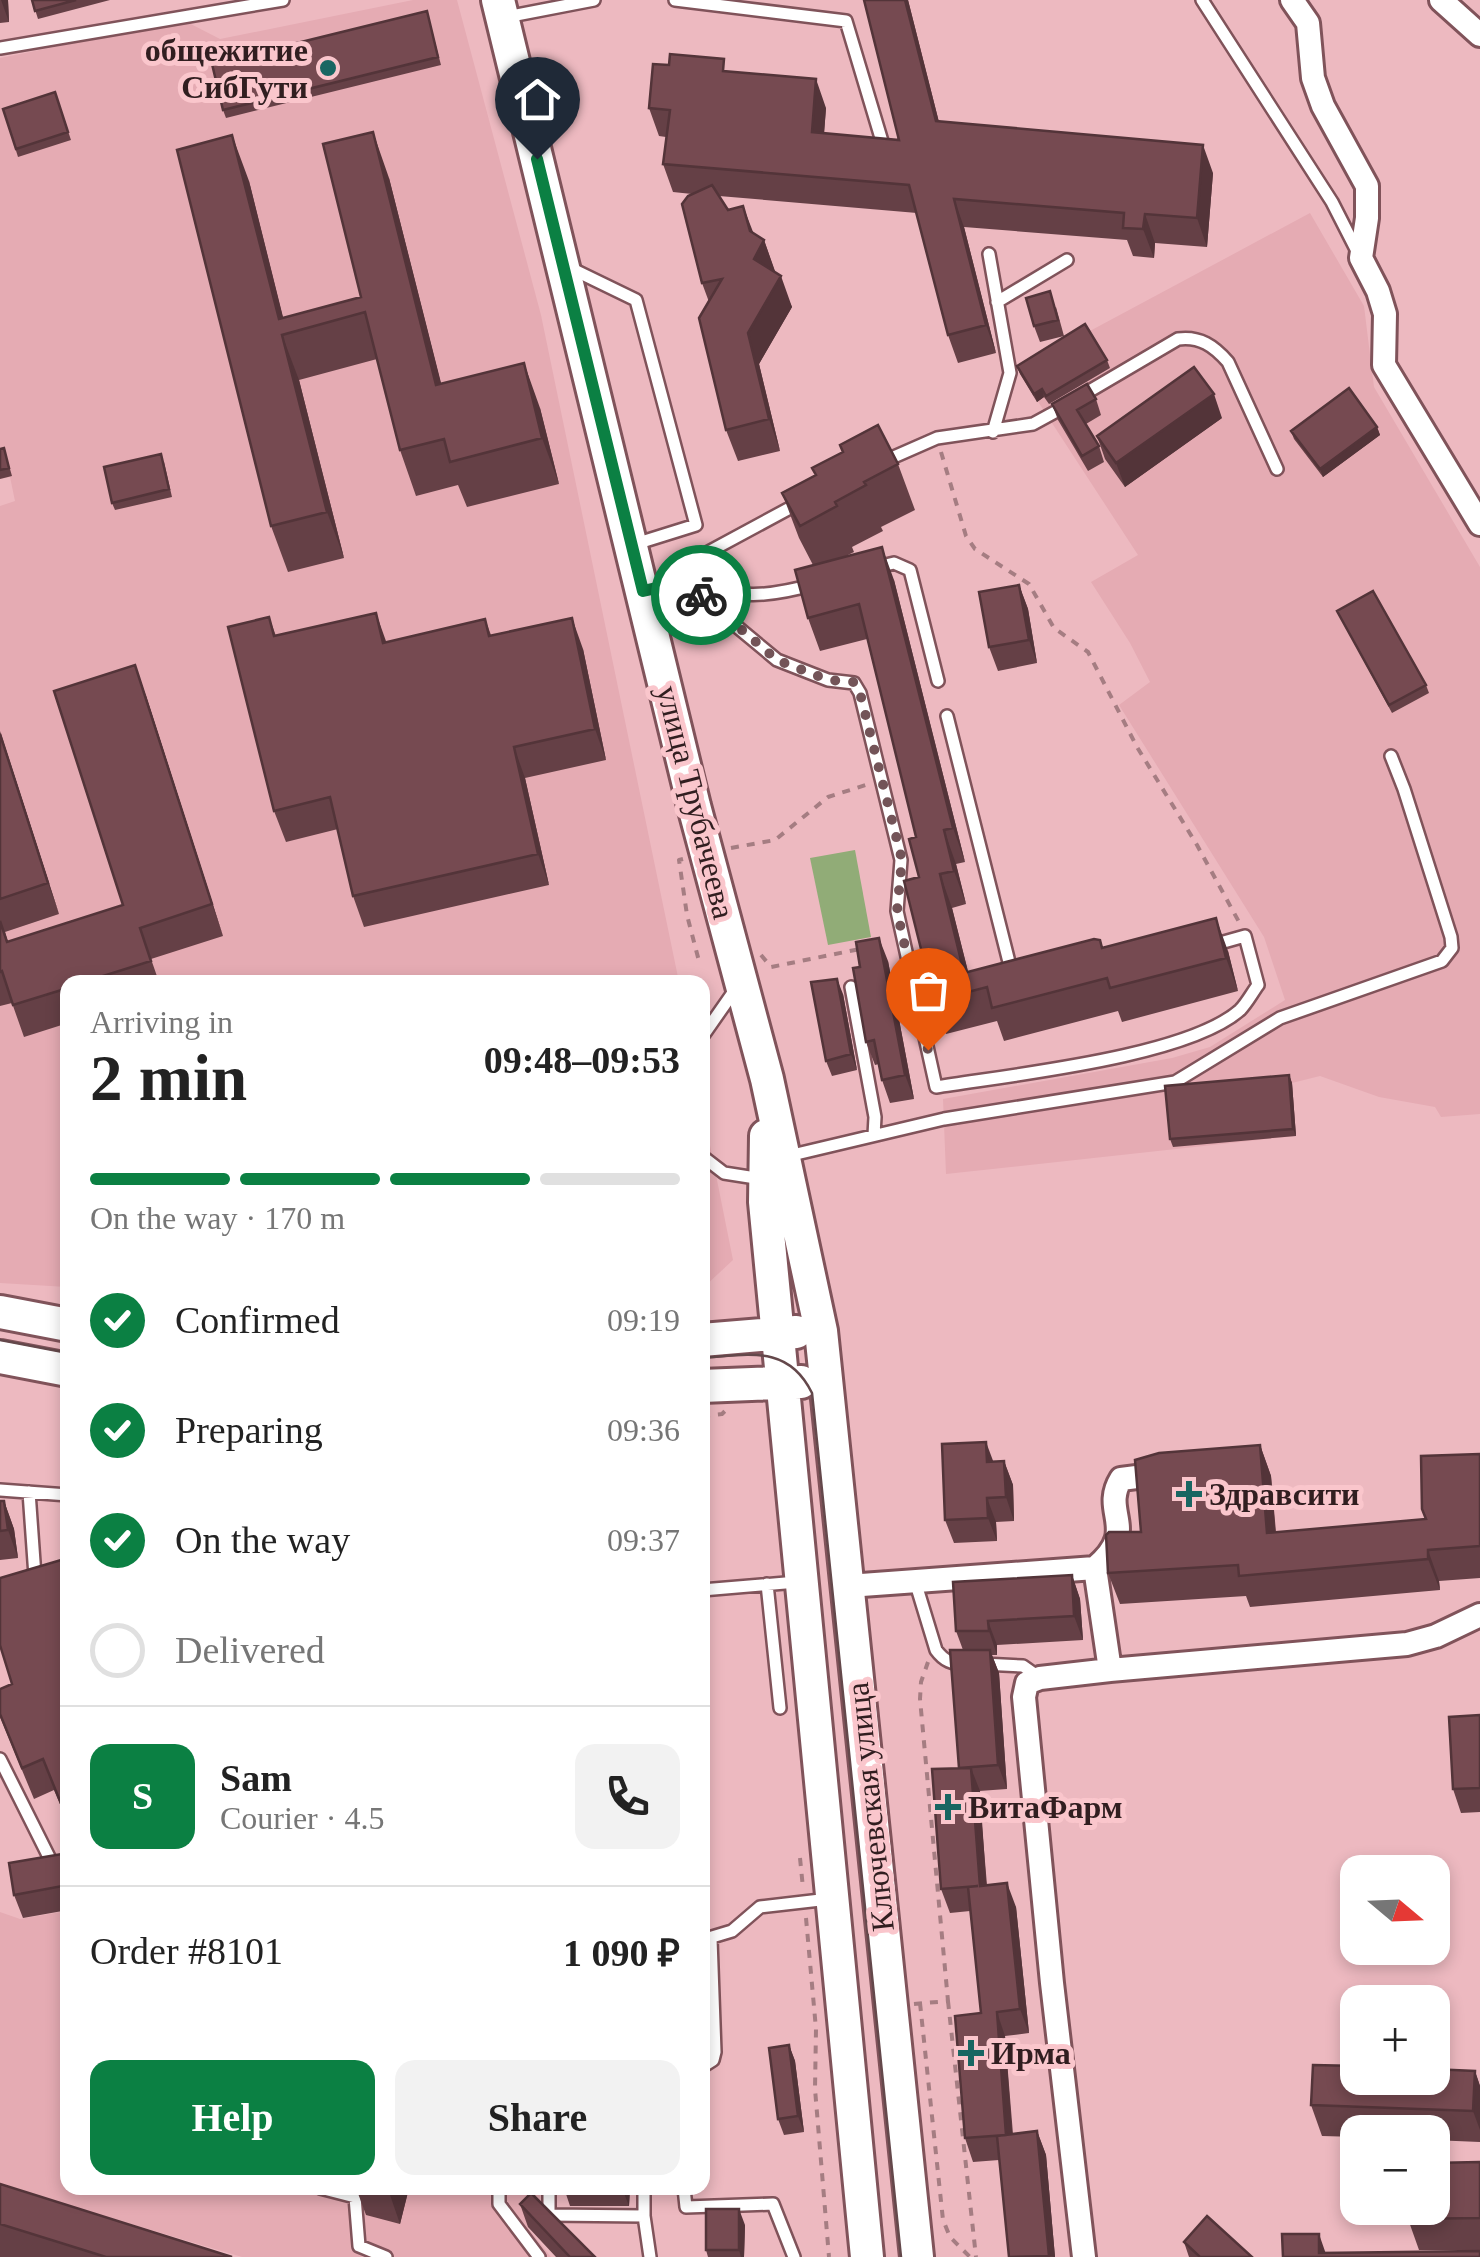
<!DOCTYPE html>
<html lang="en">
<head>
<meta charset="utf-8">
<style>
  body { margin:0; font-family:Georgia,serif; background:#f2f2f2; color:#222; height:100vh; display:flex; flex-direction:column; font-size:38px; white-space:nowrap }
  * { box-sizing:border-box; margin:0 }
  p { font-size:32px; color:#767676 }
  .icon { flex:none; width:55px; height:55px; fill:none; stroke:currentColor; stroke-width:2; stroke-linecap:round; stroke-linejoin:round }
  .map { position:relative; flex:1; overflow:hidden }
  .drawer { position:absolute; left:60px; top:975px; width:650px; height:1220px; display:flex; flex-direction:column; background:#fff; border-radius:20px; box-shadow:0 5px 15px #0003 }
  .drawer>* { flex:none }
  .needle { width:65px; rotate:109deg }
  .buttons { position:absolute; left:1340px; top:1855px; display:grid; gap:20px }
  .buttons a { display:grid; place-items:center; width:110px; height:110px; border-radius:20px; background:#fff; box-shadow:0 5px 15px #0003; font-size:50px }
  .pin { position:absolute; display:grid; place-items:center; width:85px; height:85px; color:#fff; margin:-102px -42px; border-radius:50% 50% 50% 0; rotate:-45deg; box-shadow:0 0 10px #0007 }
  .pin .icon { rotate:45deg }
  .courier { position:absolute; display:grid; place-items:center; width:100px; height:100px; margin:-50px; border:8px solid #0b8043; border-radius:50%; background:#fff; color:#222; box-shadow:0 2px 12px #0007 }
  .headline em { font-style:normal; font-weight:700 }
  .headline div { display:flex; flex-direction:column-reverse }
  .headline { display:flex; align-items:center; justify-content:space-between; height:170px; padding:0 30px }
  h1 { font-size:65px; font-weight:700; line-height:75px }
  .bar { display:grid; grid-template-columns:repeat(4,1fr); gap:15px 10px; align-content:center; height:120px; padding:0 30px }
  .bar i { height:12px; border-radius:8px; background:#e0e0e0 }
  .bar .selected { background:#0b8043 }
  .bar p { grid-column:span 4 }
  .line { display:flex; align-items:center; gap:25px; padding:0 30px; border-top:2px solid #e0e0e0 }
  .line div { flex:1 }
  .round { display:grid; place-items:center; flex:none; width:105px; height:105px; border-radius:20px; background:#f2f2f2 }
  ol { padding:0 30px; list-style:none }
  li { display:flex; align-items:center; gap:30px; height:110px }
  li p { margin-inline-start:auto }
  li .icon { padding:10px; border-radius:50%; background:#0b8043; color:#fff; stroke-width:4 }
  li:last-child { color:#767676 }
  li i { width:55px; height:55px; border:5px solid #e0e0e0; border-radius:50% }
  .button { display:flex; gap:20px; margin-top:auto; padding:20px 30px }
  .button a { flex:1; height:115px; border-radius:20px; background:#0b8043; color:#fff; font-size:40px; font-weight:700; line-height:115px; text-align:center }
  .button a+a { background:#f2f2f2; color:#222 }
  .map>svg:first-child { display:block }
  .built { fill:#e5abb3 }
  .green { fill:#91ac77 }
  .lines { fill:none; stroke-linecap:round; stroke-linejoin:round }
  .service-casing { stroke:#80535a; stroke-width:16 }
  .minor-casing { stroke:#80535a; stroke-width:28 }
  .secondary-casing { stroke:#80535a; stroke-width:38 }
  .path { stroke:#a57d82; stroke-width:4; stroke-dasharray:8 8; stroke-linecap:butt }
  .service { stroke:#fff; stroke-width:11 }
  .minor { stroke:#fff; stroke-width:22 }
  .secondary { stroke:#fff; stroke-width:32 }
  .tram { stroke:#64484b; stroke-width:2.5 }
  .wall { fill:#654046 }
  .shaded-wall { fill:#533439 }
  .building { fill:#764a51; stroke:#533439; stroke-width:2.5 }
  .done { stroke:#735458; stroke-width:10; stroke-dasharray:0 18 }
  .route { stroke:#0b8043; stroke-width:12 }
  .poi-dot { fill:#196662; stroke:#fac6cc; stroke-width:4 }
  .labels { text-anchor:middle; stroke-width:10; stroke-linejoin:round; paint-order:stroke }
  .poi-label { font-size:32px; font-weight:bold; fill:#311e20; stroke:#fac6cc; text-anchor:start }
  .street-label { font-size:32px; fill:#311e20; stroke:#fac6cc }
</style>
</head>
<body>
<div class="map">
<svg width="1480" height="2257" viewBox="0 0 1480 2257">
  <rect width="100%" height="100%" fill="#edb9c0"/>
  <!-- built -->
  <path class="built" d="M413 0H457L541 315 679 982H68L67 1287 0 1283V506L15 501 10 477 0 479V58L185 21 220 39Z
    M1310 213 1364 306 1374 387 1480 567V1114L1441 1117 1435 1107 1379 1097 1320 1076 1292 1083 1296 1136 946 1174 943 1099 1172 1058 1210 1047 1285 1000 1264 937 1119 705 1150 682 1130 643 1091 582 1138 555 1020 374 1088 332Z
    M702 1105 733 1260 703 1288H702Z
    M67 1911 68 2188H540L541 2215 528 2228 551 2257H242L0 2185V1912L20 1919Z"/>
  <!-- green -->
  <path class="green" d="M855 850 871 937 828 945 810 858Z"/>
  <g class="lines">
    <defs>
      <path id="service" d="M675 0 846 21 884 148
        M1202 0 1332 202 1357 251
        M506 17 594 0
        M0 48 283 0
        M989 254 1010 373 993 432
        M568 267 636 300 696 525 632 545
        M997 302 1067 260
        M1081 396 1178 339C1200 336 1214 346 1228 362L1277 469
        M880 463 937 438 1033 424 1066 406
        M877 567 894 563 910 570 938 681
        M683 582 777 660 828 680 854 683 860 693 901 860 897 911 936 1087C1010 1075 1187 1057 1240 1010 1247 1003 1252 993 1258 985L1245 936 1213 945
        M692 584C741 598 765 598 815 584
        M643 591 683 582 701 556 801 502
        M947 716 1010 966 1019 970
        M851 987 875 1117 874 1135
        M702 1037 737 987
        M702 1156 724 1173 762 1179
        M788 1156 944 1119 1175 1082 1280 1018 1442 961 1452 948 1451 937 1404 789 1391 756
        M0 1490 68 1495
        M915 1581 936 1650C944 1661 952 1664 965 1664
        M767 1584 780 1708
        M702 1590 797 1582
        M0 1591 35 1576 29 1492
        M983 1664 1023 1666 1040 1678
        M0 1759 52 1863 68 1862
        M702 1940 732 1931 760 1907 829 1899
        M702 2067 713 2060 715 2052 711 1939
        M320 2188 355 2197 359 2246 386 2257
        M499 2188V2204L539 2257
        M549 2188V2215L644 2216
        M644 2188V2216L650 2257
        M684 2188 686 2207 773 2204 794 2257"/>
      <path id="minor" d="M1292 0 1308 23 1313 78 1323 106 1367 186V218L1361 258 1378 291 1385 314 1384 365 1480 524
        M1441 0 1480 35
        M1095 1568 1110 1670
        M848 1586 1095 1568C1141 1529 1100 1513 1121 1479L1160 1474
        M1084 2257 1052 1983 1024 1697 1027 1683 1040 1678 1110 1670 1407 1644 1436 1636 1480 1615"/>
      <path id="secondary" d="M498 0 694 806 767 1079 821 1331 917 2257
        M766 1136 765 1202 867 2257
        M0 1312 68 1325
        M702 1340 796 1332
        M0 1357 68 1370
        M702 1386 801 1382"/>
    </defs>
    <!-- service casing -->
    <use href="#service" class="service-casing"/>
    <!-- minor casing -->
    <use href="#minor" class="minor-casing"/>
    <!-- secondary casing -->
    <use href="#secondary" class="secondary-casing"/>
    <!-- path -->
    <path class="path" d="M941 452 966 536 975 549 1029 584 1054 628 1088 652 1137 747 1197 845 1239 922
      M731 848 775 840 828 797 869 784
      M683 859 679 860 687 915 700 965
      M761 955 771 967 860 949
      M702 1416 722 1414 726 1410
      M800 1858 803 1888
      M806 1918 816 2029 815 2089 829 2257
      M948 2001 976 2257
      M920 2003 943 2220 950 2237 970 2257
      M914 2004 948 2001 920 1699 921 1682 928 1662"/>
    <!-- service -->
    <use href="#service" class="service"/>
    <!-- minor -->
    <use href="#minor" class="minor"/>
    <!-- secondary -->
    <use href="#secondary" class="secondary"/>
    <!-- tram -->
    <path class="tram" d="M0 1340 68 1353
      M702 1358C748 1355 788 1344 812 1393L901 2257"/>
  </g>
  <!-- wall -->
  <path class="wall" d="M0 0H8L9 22 0 23Z
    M32 0H110L38 19Z
    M864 0H908L939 122 1213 173 1207 247 1155 243 1154 258 1133 256 1127 240 964 227 996 353 958 363 948 335 917 213 719 196 728 210 753 233 764 240 775 272 792 307 759 364 780 451 738 461 726 430 709 302 702 283 692 194 673 192 663 164 666 137 659 136 649 108 729 71 826 108 824 133 899 140Z
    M427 11 441 65 226 118 223 110Z
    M55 92 71 140 18 157 3 109Z
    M389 178 441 384 540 408 559 484 467 507 458 485 416 496 400 450 377 359 299 380 344 558 288 572 271 526 249 181 283 318 361 297Z
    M1056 307 1064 336 1040 342 1034 326Z
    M1107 360 1110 368 1049 404 1044 397 1037 402 1020 374 1017 366Z
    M1096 399 1101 415 1086 424 1099 446 1104 462 1088 471 1058 420 1052 404Z
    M1222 418 1125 487 1105 459 1097 436Z
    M1377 427 1380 435 1323 477 1294 439 1291 431Z
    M840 445 898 464 915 510 881 527 883 531 852 547 854 552 846 556 894 580 965 862 956 864 966 904 952 908 968 972 1100 940 1103 948 1228 951 1238 991 1122 1022 1118 1011 1004 1041 997 1021 946 1034 934 1001 919 877 916 837 867 639 820 651 808 618 813 565 799 538 782 493 815 475 812 468 842 452Z
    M4 448 12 476 0 479V449Z
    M164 462 172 497 115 510 112 503Z
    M1019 585 1028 609 1037 663 998 671 989 647Z
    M1337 611 1426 685 1429 693 1392 713Z
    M269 617 276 636 386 642 485 619 491 635 583 649 606 760 525 778 549 885 364 927 353 896 338 829 286 842 274 811Z
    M146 696 223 936 151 959 159 982H68V1023L24 1037 12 1003 0 1006V731L59 914 5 932 8 942 123 905Z
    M888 961 914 1099 890 1103 882 1080 879 1064 875 1065 866 1042Z
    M843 994 857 1070 832 1076 826 1061Z
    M1289 1075 1292 1083 1296 1136 1173 1147 1170 1139Z
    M1260 1445 1271 1476 1276 1532 1426 1519 1480 1454V1578L1439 1581 1440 1590 1250 1607 1246 1596 1120 1604 1108 1573 1141 1532Z
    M1004 1461 1013 1485 1014 1521 996 1522 997 1541 954 1543 945 1520 993 1462Z
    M0 1501H4L14 1529 18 1558 0 1560Z
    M68 1558V1823L54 1790 34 1799 0 1717V1689L12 1684Z
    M1072 1575 1080 1599 1083 1640 997 1645V1655H992L999 1673 1007 1789 979 1791 987 1885 1016 1907 1029 2033 1005 2036 1013 2134 1037 2131 1046 2155 1055 2257H1009L999 2160 973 2162 965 2138 981 2013 970 1911 950 1913 941 1889 959 1768 963 1650 956 1631Z
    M1480 1715V1812L1461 1813 1453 1789Z
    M68 1853V1910L23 1918 14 1895Z
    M789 2045 795 2061 804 2132 784 2135 778 2119Z
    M1475 2071 1480 2086V2142L1432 2140V2132H1358V2137L1322 2136 1311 2105Z
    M1480 2162V2250H1419L1408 2219Z
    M0 2184 232 2257H0Z
    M356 2188H409L400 2224 366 2215Z
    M564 2188H630L629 2206H570Z
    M520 2204 595 2257H556L528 2227Z
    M745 2225 744 2257H708L706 2250Z
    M1184 2242 1252 2257H1189Z"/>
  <!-- shaded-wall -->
  <path class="shaded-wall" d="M1 0H8L9 22Z
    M905 0H908L946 150 936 121Z
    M816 79 826 108 822 160 812 132Z
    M373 132 389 178 453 430 436 385Z
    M232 135 249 181 287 333 279 319Z
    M1203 145 1213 173 1207 247 1197 218Z
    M954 199 964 227 996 353 986 325Z
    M743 206 755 237 764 240 775 271 765 290 754 259 750 231Z
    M1145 214 1155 243 1154 258 1143 229Z
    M781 276 792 307 759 364 780 451 769 419 748 333Z
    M282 335 299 380 344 558 327 512Z
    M524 363 540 408 559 484 542 438Z
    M1042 389 1044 397 1037 402 1034 394Z
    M1214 394 1222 418 1125 487 1116 463Z
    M1377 427 1380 435 1323 477 1320 469Z
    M882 547 894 580 965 862 953 828Z
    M1019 585 1028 609 1037 663 1029 640Z
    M376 613 387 644 383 643Z
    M572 618 583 649 606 760 595 729Z
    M135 665 146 696 223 936 212 904Z
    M0 731 59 914 48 883Z
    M514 747 525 778 549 885 538 854Z
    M944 830 956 864 966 904 954 871Z
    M940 874 952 908 973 991 964 973Z
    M1216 918 1228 951 1238 991 1226 958Z
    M879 938 888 961 914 1099 905 1075Z
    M837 979 843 994 857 1070 851 1054Z
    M1289 1075 1292 1083 1296 1136 1293 1129Z
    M986 1442 995 1466 987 1462Z
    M1260 1445 1271 1476 1278 1564 1267 1533Z
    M1004 1461 1013 1485 1014 1521 1006 1497Z
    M987 1498 996 1522 997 1541 988 1518Z
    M4 1501 14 1529 18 1558 8 1530Z
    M1428 1550 1439 1581 1440 1590 1428 1559Z
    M1072 1575 1080 1599 1083 1640 1074 1616Z
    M988 1621 997 1645V1655L989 1631Z
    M990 1650 999 1673 1007 1789 998 1765Z
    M971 1768 980 1791 988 1910 980 1886Z
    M1007 1883 1016 1907 1029 2033 1020 2009Z
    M997 2012 1005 2036 1014 2158 1006 2135Z
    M789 2045 795 2061 804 2132 798 2116Z
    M1475 2071 1480 2086V2130L1473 2111Z
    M1037 2131 1046 2155 1055 2257 1049 2256Z
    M390 2188H409L400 2224 389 2192Z
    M622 2188H630L629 2206Z
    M739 2209 745 2225 744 2257H741L739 2250Z
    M1319 2234 1327 2257 1319 2253Z"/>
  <!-- building -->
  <path class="building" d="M32 0H76L35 11Z
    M864 0H905L936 121 1203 145 1197 218 1145 214 1143 229 1123 228 1124 213 954 199 986 325 948 335 909 185 663 164 670 110 649 108 653 64 669 65 670 54 724 59 723 71 816 79 812 132 899 140Z
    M427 11 438 57 223 110 212 64Z
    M55 92 68 132 16 149 3 109Z
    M373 132 436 385 524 363 542 438 450 462 444 439 400 450 365 312 282 335 327 512 271 526 177 150 232 135 279 319 361 297 323 144Z
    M712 185 728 210 743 206 750 231 764 240 754 259 781 276 748 333 769 419 726 430 699 318 722 279 702 283 682 204 688 196Z
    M1050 291 1058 320 1034 326 1026 298Z
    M1085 324 1107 360 1046 396 1042 389 1034 394 1017 366Z
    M1194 367 1214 394 1116 463 1097 436Z
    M1087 384 1096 399 1077 410 1099 446 1082 456 1052 404Z
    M1349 388 1377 427 1320 469 1291 431Z
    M878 425 898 464 864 482 866 485 835 502 837 506 800 526 782 493 816 475 812 468 843 452 840 445Z
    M4 448 9 468 0 470V449Z
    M161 454 169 489 112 503 104 467Z
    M882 547 953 828 944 830 954 871 940 874 964 973 1094 939 1100 940 1102 948 1216 918 1226 958 1110 988 1107 978 992 1008 987 987 934 1001 904 881 919 877 909 839 916 837 859 604 808 618 795 570Z
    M1019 585 1029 640 989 647 979 592Z
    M1373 591 1426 685 1389 705 1337 611Z
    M376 613 383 643 485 619 489 636 572 618 595 729 514 747 538 854 353 896 330 797 274 811 228 627 269 617 274 636Z
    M135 665 212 904 140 928 151 961 84 982H68V988L13 1005 2 971 0 972V921L7 942 123 905 54 691Z
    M0 734 48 883 0 899Z
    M879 938 905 1075 882 1080 874 1040 866 1042 853 968 860 967 856 942Z
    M837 979 851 1054 826 1061 811 982Z
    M1289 1075 1293 1129 1170 1139 1165 1086Z
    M986 1442 987 1462 1004 1461 1006 1497 987 1498 988 1518 945 1520 942 1444Z
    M1260 1445 1267 1533 1426 1519 1422 1509 1421 1456 1480 1454V1546L1428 1550V1559L1239 1576 1238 1565 1108 1573 1106 1535 1109 1532H1141L1135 1460 1159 1453Z
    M0 1501H4L8 1530 0 1531Z
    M68 1558V1804L62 1806 43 1759 22 1768 0 1714V1689L12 1684 0 1645V1578Z
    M1072 1575 1074 1616 988 1621 989 1631H956L953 1582Z
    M950 1650H990L998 1765 959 1768Z
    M1480 1715V1788L1453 1789 1449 1717Z
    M971 1768 980 1886 1007 1883 1020 2009 997 2012 1006 2135 965 2138 955 2016 981 2013 968 1887 978 1886 941 1889 932 1769Z
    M68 1853V1885L14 1895 9 1863Z
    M789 2045 798 2116 778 2119 769 2048Z
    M1313 2065 1358 2066V2078H1432V2069L1475 2071 1473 2111 1311 2105Z
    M1037 2131 1049 2256 1009 2257 997 2136Z
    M1480 2162V2218L1408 2219V2208H1432V2163Z
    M0 2184 232 2257H106L0 2224Z
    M369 2188H390L389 2192Z
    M531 2193 595 2257H570L520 2204Z
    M706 2209H739V2250H706Z
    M1207 2216 1252 2257H1200L1184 2242Z
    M1282 2234H1319V2253L1480 2251V2257H1283Z"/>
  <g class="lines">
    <!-- done -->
    <path class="done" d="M701 595 777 660 828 680 854 682 860 693 902 860 897 911 928 1050"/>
    <!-- route -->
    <path class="route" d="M537 159 643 591 683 582 701 595"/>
  </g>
  <!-- markers -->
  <g class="poi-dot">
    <circle cx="328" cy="68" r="10"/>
    <path d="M1184 1479h10v10h10v10h-10v10h-10v-10h-10v-10h10z"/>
    <path d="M943 1792h10v10h10v10h-10v10h-10v-10h-10v-10h10z"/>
    <path d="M966 2038h10v10h10v10h-10v10h-10v-10h-10v-10h10z"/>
  </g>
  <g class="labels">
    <!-- poi labels -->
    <g class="poi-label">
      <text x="308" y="61" text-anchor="end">общежитие<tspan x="308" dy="37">СибГути</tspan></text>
      <text x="1209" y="1505">Здравсити</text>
      <text x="968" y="1818">ВитаФарм</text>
      <text x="991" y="2064">Ирма</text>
    </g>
    <!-- street labels -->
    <g class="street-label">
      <text transform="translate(696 802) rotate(76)" y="11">улица Трубачеева</text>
      <text transform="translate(870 1807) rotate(-96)" y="11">Ключевская улица</text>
    </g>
  </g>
</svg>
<div class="buttons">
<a><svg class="needle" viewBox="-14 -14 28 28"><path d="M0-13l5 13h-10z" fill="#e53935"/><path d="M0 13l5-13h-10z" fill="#767676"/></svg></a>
<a>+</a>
<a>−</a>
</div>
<div class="pin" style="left:928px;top:1050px;background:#ea580c"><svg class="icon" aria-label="bag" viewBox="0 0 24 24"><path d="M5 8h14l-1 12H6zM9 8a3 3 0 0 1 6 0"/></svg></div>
<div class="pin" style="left:537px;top:159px;background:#1f2937"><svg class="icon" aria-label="home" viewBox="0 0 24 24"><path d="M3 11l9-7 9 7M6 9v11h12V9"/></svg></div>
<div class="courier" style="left:701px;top:595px"><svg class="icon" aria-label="bike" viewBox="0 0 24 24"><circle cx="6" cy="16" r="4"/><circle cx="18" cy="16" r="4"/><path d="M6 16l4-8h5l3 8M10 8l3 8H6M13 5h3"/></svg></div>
<section class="drawer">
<div class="headline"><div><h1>2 min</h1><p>Arriving in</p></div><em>09:48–09:53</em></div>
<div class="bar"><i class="selected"></i><i class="selected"></i><i class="selected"></i><i></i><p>On the way · 170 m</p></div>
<ol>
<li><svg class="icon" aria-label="check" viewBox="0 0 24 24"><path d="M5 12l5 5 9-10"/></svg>Confirmed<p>09:19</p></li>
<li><svg class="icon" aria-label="check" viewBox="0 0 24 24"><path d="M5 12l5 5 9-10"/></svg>Preparing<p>09:36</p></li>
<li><svg class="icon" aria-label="check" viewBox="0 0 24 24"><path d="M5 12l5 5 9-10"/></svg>On the way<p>09:37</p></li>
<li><i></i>Delivered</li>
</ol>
<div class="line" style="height:180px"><b class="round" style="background:#0b8043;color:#fff">S</b><div><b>Sam</b><p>Courier · 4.5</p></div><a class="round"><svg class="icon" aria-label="phone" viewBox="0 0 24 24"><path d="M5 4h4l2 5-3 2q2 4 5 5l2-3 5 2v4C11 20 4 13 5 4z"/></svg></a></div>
<div class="line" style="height:130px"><div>Order #8101</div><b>1 090 ₽</b></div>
<div class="button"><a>Help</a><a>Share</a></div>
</section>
</div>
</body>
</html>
